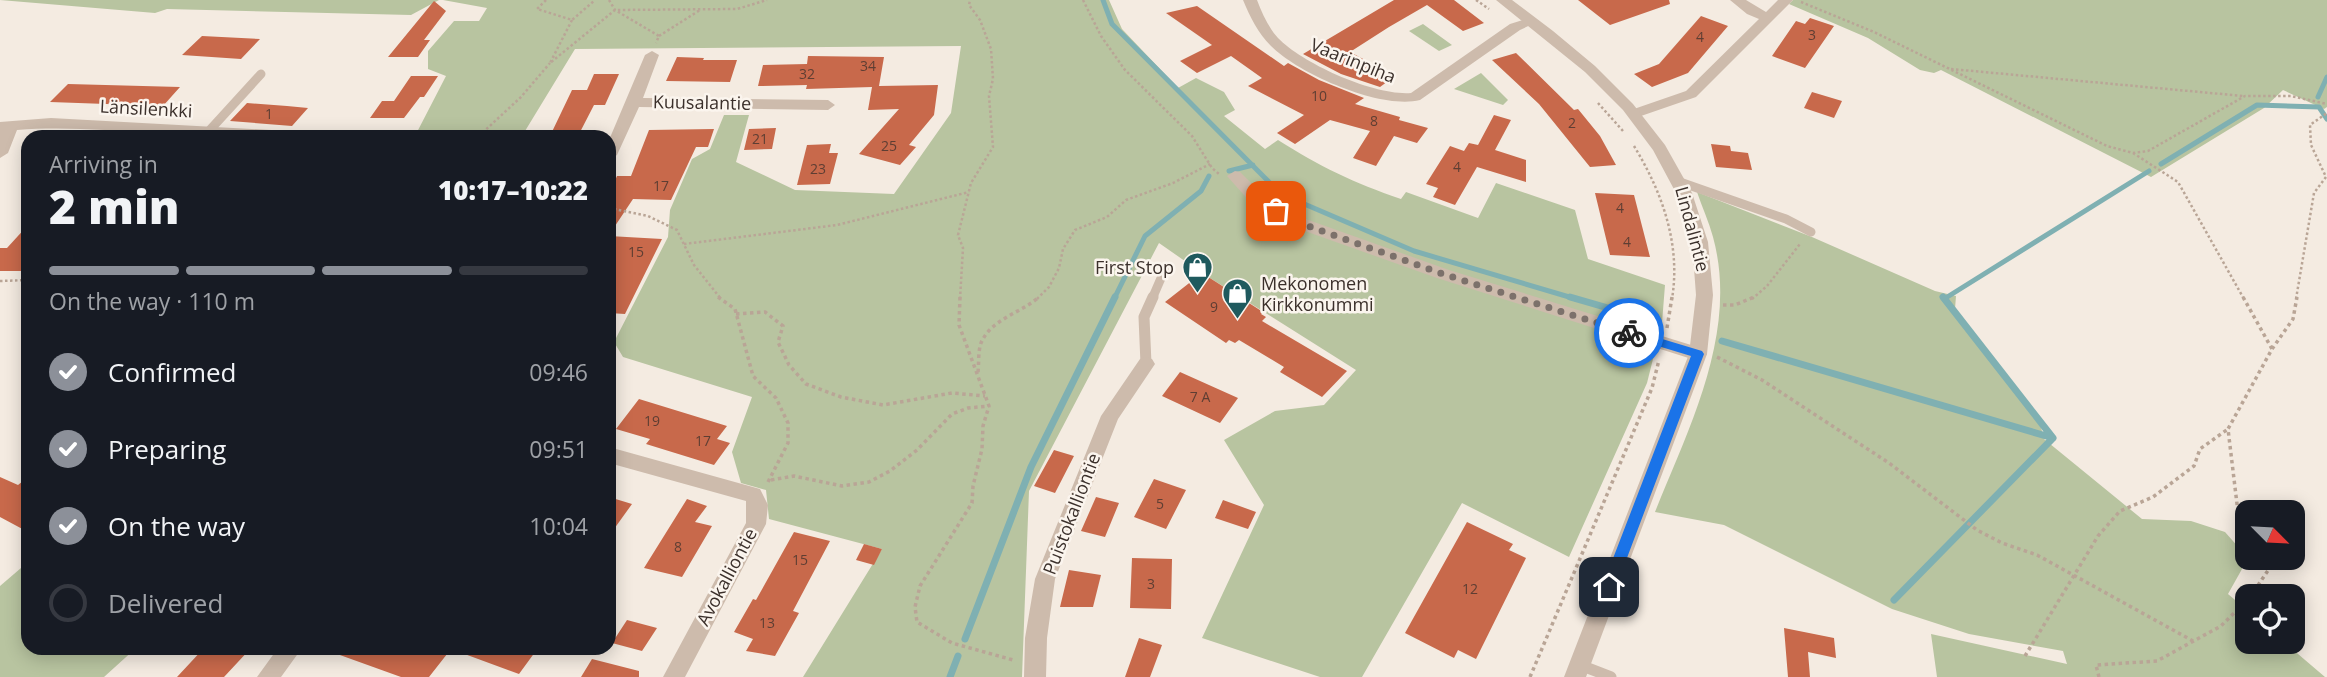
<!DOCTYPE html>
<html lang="en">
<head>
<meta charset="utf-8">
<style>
  body { margin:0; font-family:"Open Sans",sans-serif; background:#242831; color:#f1f3f6; height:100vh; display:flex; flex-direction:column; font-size:26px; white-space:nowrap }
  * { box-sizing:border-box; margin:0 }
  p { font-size:23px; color:#9ea1a6 }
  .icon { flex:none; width:38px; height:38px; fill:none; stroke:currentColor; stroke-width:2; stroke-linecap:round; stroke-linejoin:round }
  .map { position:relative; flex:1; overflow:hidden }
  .panel { position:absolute; left:21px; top:130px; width:595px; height:525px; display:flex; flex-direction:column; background:#171b24; border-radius:21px; box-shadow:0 4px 18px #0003 }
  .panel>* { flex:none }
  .needle { width:46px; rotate:114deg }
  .tools { position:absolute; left:2235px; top:500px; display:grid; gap:14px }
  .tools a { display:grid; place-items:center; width:70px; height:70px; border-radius:14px; background:#171b24; box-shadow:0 4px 18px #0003; font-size:35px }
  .pin { position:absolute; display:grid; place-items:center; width:60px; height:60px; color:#fff; margin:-30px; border-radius:14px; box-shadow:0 4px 10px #0006 }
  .courier { position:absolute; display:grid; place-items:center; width:70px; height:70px; margin:-35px; border:5px solid #1a73e8; border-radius:50%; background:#fff; color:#222; box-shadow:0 2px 9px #0007 }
  .headline em { font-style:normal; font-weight:800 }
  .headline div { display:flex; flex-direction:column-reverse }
  .headline { display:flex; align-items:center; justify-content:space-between; height:119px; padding:0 28px }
  h1 { font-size:46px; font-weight:800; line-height:52px }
  .bar { display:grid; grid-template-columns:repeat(4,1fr); gap:10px 7px; align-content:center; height:84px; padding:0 28px }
  .bar i { height:9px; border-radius:5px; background:#363941 }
  .bar .on { background:#8c9099 }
  .bar p { grid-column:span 4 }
  ol { padding:0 28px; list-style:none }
  li { display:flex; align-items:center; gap:21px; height:77px }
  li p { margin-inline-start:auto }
  li .icon { padding:7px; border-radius:50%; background:#8c9099; color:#fff; stroke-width:4 }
  li:last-child { color:#9ea1a6 }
  li i { width:38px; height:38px; border:4px solid #363941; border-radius:50% }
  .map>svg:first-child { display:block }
  .green { fill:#b8c4a0 }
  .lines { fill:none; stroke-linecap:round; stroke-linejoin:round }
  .stream-far1 { stroke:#7fb0b2; stroke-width:5 }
  .stream { stroke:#7fb0b2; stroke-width:7 }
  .building { fill:#c8694b }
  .path-far1 { stroke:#b9a596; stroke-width:2.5; stroke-dasharray:2.5 2.5; stroke-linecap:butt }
  .path { stroke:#b9a596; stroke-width:3.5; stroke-dasharray:3.5 3.5; stroke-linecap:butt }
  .service-far1 { stroke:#cdbbac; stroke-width:9 }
  .service { stroke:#cdbbac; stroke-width:11 }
  .minor { fill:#cdbbac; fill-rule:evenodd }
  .tertiary { fill:#cdbbac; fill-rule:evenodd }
  .route { fill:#1a73e8 }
  .done { stroke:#7c716b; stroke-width:7; stroke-dasharray:0 12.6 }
  .labels { text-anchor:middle; stroke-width:5; stroke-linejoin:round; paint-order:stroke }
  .number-label { font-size:14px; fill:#5e3e33 }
  .street-label { font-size:18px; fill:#3b302b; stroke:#fbf5ee }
  .poi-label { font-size:18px; fill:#3b302b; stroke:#fbf5ee; text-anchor:end }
</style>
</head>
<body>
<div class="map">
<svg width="2327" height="677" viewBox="0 0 2327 677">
  <rect width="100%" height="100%" fill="#f4ebe1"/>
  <!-- green -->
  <path class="green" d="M0 0H439L411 15 167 9 155 13Z
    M443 0H1109L1122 29 1178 88 1196 78 1224 92 1235 110 1224 116 1265 149 1278 140C1319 166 1354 183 1401 199L1406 192 1478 218 1496 183 1575 210 1588 259 1665 285 1662 323 1647 383 1569 557 1462 503 1362 677H1320L1202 638 1264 505 1224 440 1275 411 1324 405 1356 370 1202 273 1159 243 1029 491 1022 677H803L882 549 769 519 766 490 741 483 732 452 752 397 623 357 614 342 668 237 670 210 692 159 710 149 724 115H749L736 162 795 190 894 194 951 113 961 46 575 49 522 136H415L446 76 428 69V51L454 21H479L487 8Z
    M1793 0H2327V107L2324 109 2283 90 2264 108 2151 177 1941 70 1934 73 1920 70 1868 38 1789 4Z
    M1423 24 1452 45 1439 51 1409 31Z
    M1481 73 1508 100 1503 105 1454 89Z
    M1697 192 1812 237 1935 291 1956 296 1955 309 2040 423 2044 439 2142 519 2191 521 2225 532 2240 549 2242 569 2228 594 2247 610V642H2284L2325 677H1937L1931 634 2067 664 2063 651 1969 634 1892 609 1724 525 1655 512C1689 427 1739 332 1713 237 1709 222 1702 207 1697 192Z
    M28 562V648H136L104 677H0V586Z"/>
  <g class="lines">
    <!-- stream-far1 -->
    <path class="stream-far1" d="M1103 0 1112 24 1281 194 1414 251 1576 299
      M2318 97 2327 77
      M2161 164 2257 105 2319 107 2327 119
      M1229 171 1253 165
      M1114 299 1145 236 1201 191 1209 176
      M1944 299 2149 171"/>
    <!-- stream -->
    <path class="stream" d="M1570 297 1653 321
      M1722 341 2053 438 1943 297
      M1894 600 2053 438
      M965 639 1031 467 1115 297
      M950 677 958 656"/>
  </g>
  <!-- building -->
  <path class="building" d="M1394 0H1454L1484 23 1463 31 1427 5 1389 27 1350 52 1395 76 1380 87 1341 74 1303 54Z
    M1578 0H1669L1670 4 1610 25Z
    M434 1 446 11 424 40H430L418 57H388Z
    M1197 6 1284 66 1288 63 1319 80 1364 98 1355 104 1400 117 1399 120 1428 128 1417 143 1394 136 1376 166 1353 158 1370 131 1330 120 1295 144 1277 133 1304 115 1248 86 1262 78 1231 56 1197 73 1180 61 1212 45 1166 13Z
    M1701 16 1728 26 1688 73 1652 87 1634 74 1659 64Z
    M1810 18 1834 26 1805 68 1772 56 1796 21 1805 24Z
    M202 36 260 39 241 59 182 55Z
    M1516 53 1574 110 1578 109 1600 136 1616 165 1590 167 1539 104 1492 60Z
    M808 56 884 57 879 86 938 85 934 115 909 145 916 147 900 165 859 154 899 109 868 110 872 87 806 89 807 85 758 86 763 65 807 64Z
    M677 57 704 58 703 60H737L730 82 666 81Z
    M594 74H619L605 105H594L578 136H550L572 90H587Z
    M411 76H438L424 97H420L404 118H370L382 101H394Z
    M68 84 180 87 163 106 50 102Z
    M1812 92 1842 101 1834 118 1804 108Z
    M247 103 287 106 308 108 292 126 230 121Z
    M1494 115 1511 120 1495 150 1526 160V182L1477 167 1455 205 1433 197 1438 188 1426 184 1450 146 1464 151 1469 143 1478 145Z
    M776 128 772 149 744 150 749 129Z
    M714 129 708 147H696L671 200 633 199 609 235V194L617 176H631L649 130Z
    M831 144 829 153H838L830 184 797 185 807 145Z
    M1711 144 1730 146 1731 151 1748 153 1752 170 1716 167Z
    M1595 193 1634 195 1650 257 1610 255Z
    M28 225V271H0V248H7Z
    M609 236 662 239 625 314 609 313Z
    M1202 273 1263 312 1261 314 1266 317 1262 321 1347 371 1322 397 1280 372 1284 367 1239 340 1235 343 1229 340 1226 343 1165 302Z
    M1180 372 1238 398 1220 423 1162 396Z
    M639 399 727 426 717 439 730 443 714 465 646 444 650 439 616 429Z
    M1054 450 1074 456 1055 493 1034 486Z
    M0 477 18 485 28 477V532L0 517Z
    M1154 479 1186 490 1166 529 1134 517Z
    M609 497 632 504 609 536Z
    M1096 497 1119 503 1105 537 1081 531Z
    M687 499 707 506 695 522 712 526 682 577 644 568Z
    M1223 500 1256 512 1248 529 1215 518Z
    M1467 522 1513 544 1509 550 1526 558 1476 659 1458 650 1454 658 1405 633Z
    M794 532 830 541 793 611 799 613 775 656 746 651 753 639 734 632 753 599 756 600Z
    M864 544 882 549 874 565 856 560Z
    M1132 558 1172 559 1171 609 1130 608Z
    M1069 570 1101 575 1093 607H1060Z
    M627 620 657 628 642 651 612 643Z
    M1784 628 1834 638 1836 658 1808 652 1810 677H1788Z
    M1139 638 1162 645 1150 677H1125Z
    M204 648H251L224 677H177Z
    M326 648H538L519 674 451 649 429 677H401L326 650Z
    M592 659 639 671V677H581Z"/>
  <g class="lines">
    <!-- path-far1 -->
    <path class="path-far1" d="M546 0 537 9 572 20 595 0
      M609 0 615 10 659 36 656 43
      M1083 0 1101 36 1125 70 1192 136 1212 168 1219 174
      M1476 0 1489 9
      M1801 2 1874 32 2107 146 2133 153 2148 151 2245 96H2291L2327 104
      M572 20 550 63 615 10 737 9 767 0
      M659 36 700 10
      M1951 69 2243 96
      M1598 103 1623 131
      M479 136 521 97 550 63
      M1634 146C1662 192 1681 244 1672 299
      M2133 153 2178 182 2244 299
      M609 208 648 216 677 230 694 265 721 299
      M684 244 837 225 969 192
      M0 281 28 280
      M960 299 963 248 958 235 971 183 993 147 989 96 993 79 991 49 980 20 969 5 970 0
      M1037 299 1049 287 1059 268 1063 249 1075 230 1107 217 1126 200 1173 183 1210 164
      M1752 299 1767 286 1800 244
      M2296 299 2314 193 2326 177 2311 145 2310 125 2327 113"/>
    <!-- path -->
    <path class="path" d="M718 297 735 309 753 376 776 398 788 423V443L768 482
      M960 297 959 325 989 406 983 426 982 449 973 486 972 503 920 586 915 607 917 622 952 643 1013 660
      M2243 297 2272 349 2228 429 2240 529 2247 538
      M1723 305H1735L1754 297
      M736 314 765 312 783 326 778 342 789 365 806 384 841 397 883 405 952 393 985 396
      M1667 328 1672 297
      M2272 349 2293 319 2297 297
      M1717 357 1762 380 1889 463 1977 530 2002 543 2037 555 2193 641
      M978 372C979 364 978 351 981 343 991 319 1021 313 1039 297
      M771 480 794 476 842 486 869 482 890 471 917 450 952 414 968 408 989 406
      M2250 597 2269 569 2261 558
      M2025 656 2098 536 2120 511 2153 497 2194 466 2200 449 2228 429
      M1530 677 1652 388 1659 360
      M2099 677 2096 665 2157 661 2221 626 2247 600"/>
    <!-- service-far1 -->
    <path class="service-far1" d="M208 132 261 74
      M1680 182 1786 219 1811 232
      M1152 299 1165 269"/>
    <!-- service -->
    <path class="service" d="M1146 364 1144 317 1153 297
      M1580 665 1611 677"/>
    <!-- minor -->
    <path class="minor" d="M1243 0H1257C1262 13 1268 27 1278 38 1303 64 1375 96 1411 93L1510 24 1532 17 1539 21 1520 30 1420 100C1381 110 1299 74 1271 46 1258 33 1250 17 1243 0Z
      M1730 0H1746L1766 12 1778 0H1793L1696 97 1641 116H1631L1629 113 1631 110 1686 91 1759 19 1747 14Z
      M652 51 659 55 643 98 828 100 835 105 828 110 639 107 617 155 609 160V140L645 55Z
      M51 118 289 131 297 136C204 145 110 123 17 130L8 153 0 158V122Z
      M1235 171 1240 172 1264 196 1300 217 1449 270 1704 349 1707 354 1704 359 1698 361 1437 278 1288 225 1252 204 1227 176Z
      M1146 357 1152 359 1155 364 1118 419 1055 579 1047 638 1046 677H1024L1025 638 1035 579 1101 416 1140 359Z
      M609 447 760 489 768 505 766 524 685 677H663L746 523V501L609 463Z
      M278 648H302L281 677H257Z"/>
    <!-- tertiary -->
    <path class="tertiary" d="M1496 0H1512L1553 31 1595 66 1633 104 1665 145 1692 193 1708 242 1713 295 1707 354 1586 677H1564L1689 354 1696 295 1692 242 1676 193 1653 150 1623 110 1585 72Z"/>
  </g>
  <!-- route -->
  <path class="route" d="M1629 329 1702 351 1704 354 1616 587 1609 593 1602 587 1691 356 1625 336 1624 333Z"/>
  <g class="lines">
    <!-- done -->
    <path class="done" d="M1276 211 1294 221 1443 274 1629 333"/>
  </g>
  <!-- icons -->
  <defs>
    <symbol id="shop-pin" viewBox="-11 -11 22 30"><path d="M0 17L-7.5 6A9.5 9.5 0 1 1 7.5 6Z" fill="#1f5a5e" stroke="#fbf5ee"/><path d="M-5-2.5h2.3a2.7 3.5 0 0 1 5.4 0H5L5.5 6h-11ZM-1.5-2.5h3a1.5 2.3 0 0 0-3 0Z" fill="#fff"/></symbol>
  </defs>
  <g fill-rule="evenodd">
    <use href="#shop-pin" x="1180" y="250" width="35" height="47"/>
    <use href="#shop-pin" x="1220" y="276" width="35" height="47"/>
  </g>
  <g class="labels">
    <!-- number labels -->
    <g class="number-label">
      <text x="1812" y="40">3</text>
      <text x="1700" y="42">4</text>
      <text x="868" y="71">34</text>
      <text x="807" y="79">32</text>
      <text x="1319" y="101">10</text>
      <text x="269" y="119">1</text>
      <text x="1374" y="126">8</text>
      <text x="1572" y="128">2</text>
      <text x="760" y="144">21</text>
      <text x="889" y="151">25</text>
      <text x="1457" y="172">4</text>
      <text x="818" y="174">23</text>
      <text x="661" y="191">17</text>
      <text x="1620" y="213">4</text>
      <text x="1627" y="247">4</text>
      <text x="636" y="257">15</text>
      <text x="1214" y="312">9</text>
      <text x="1200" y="402">7 A</text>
      <text x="652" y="426">19</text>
      <text x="703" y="446">17</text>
      <text x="1160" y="509">5</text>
      <text x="678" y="552">8</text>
      <text x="800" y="565">15</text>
      <text x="1151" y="589">3</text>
      <text x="1470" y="594">12</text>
      <text x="767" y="628">13</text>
    </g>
    <!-- street labels -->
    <g class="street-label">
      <text transform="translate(1353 61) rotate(22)" y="6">Vaarinpiha</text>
      <text transform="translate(702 103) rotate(1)" y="6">Kuusalantie</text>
      <text transform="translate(146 109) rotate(3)" y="6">Länsilenkki</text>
      <text transform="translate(1692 229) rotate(75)" y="6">Lindalintie</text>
      <text transform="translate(1072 514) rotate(-69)" y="6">Puistokalliontie</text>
      <text transform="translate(727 577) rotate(-62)" y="6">Avokalliontie</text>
    </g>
    <!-- poi labels -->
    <g class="poi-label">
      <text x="1174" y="274">First Stop</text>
      <text x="1261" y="290" text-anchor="start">Mekonomen<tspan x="1261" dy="21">Kirkkonummi</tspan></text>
    </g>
  </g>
</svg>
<div class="tools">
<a><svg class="needle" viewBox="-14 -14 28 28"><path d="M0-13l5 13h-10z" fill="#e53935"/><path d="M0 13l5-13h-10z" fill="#9ea1a6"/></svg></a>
<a><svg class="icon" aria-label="locate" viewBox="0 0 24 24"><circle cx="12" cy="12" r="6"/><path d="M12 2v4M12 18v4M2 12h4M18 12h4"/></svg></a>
</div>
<div class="pin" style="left:1276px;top:211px;background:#ea580c"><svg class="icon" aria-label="bag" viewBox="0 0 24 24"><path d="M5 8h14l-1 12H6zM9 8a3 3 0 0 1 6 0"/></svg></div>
<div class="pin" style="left:1609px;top:587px;background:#1f2937"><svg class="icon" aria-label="home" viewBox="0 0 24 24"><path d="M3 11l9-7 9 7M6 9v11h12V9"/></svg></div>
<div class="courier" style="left:1629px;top:333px"><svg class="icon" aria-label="bike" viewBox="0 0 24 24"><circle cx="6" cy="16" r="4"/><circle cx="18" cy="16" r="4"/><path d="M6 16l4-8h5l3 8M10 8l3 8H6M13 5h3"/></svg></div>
<section class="panel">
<div class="headline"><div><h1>2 min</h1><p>Arriving in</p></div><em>10:17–10:22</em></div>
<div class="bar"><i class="on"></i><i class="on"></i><i class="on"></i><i></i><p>On the way · 110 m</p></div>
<ol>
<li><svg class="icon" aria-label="check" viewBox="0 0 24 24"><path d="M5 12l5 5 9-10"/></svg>Confirmed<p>09:46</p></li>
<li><svg class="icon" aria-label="check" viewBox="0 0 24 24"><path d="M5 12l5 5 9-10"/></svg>Preparing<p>09:51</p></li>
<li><svg class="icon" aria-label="check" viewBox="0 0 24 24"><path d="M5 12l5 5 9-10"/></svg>On the way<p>10:04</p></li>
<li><i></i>Delivered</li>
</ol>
</section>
</div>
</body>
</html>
